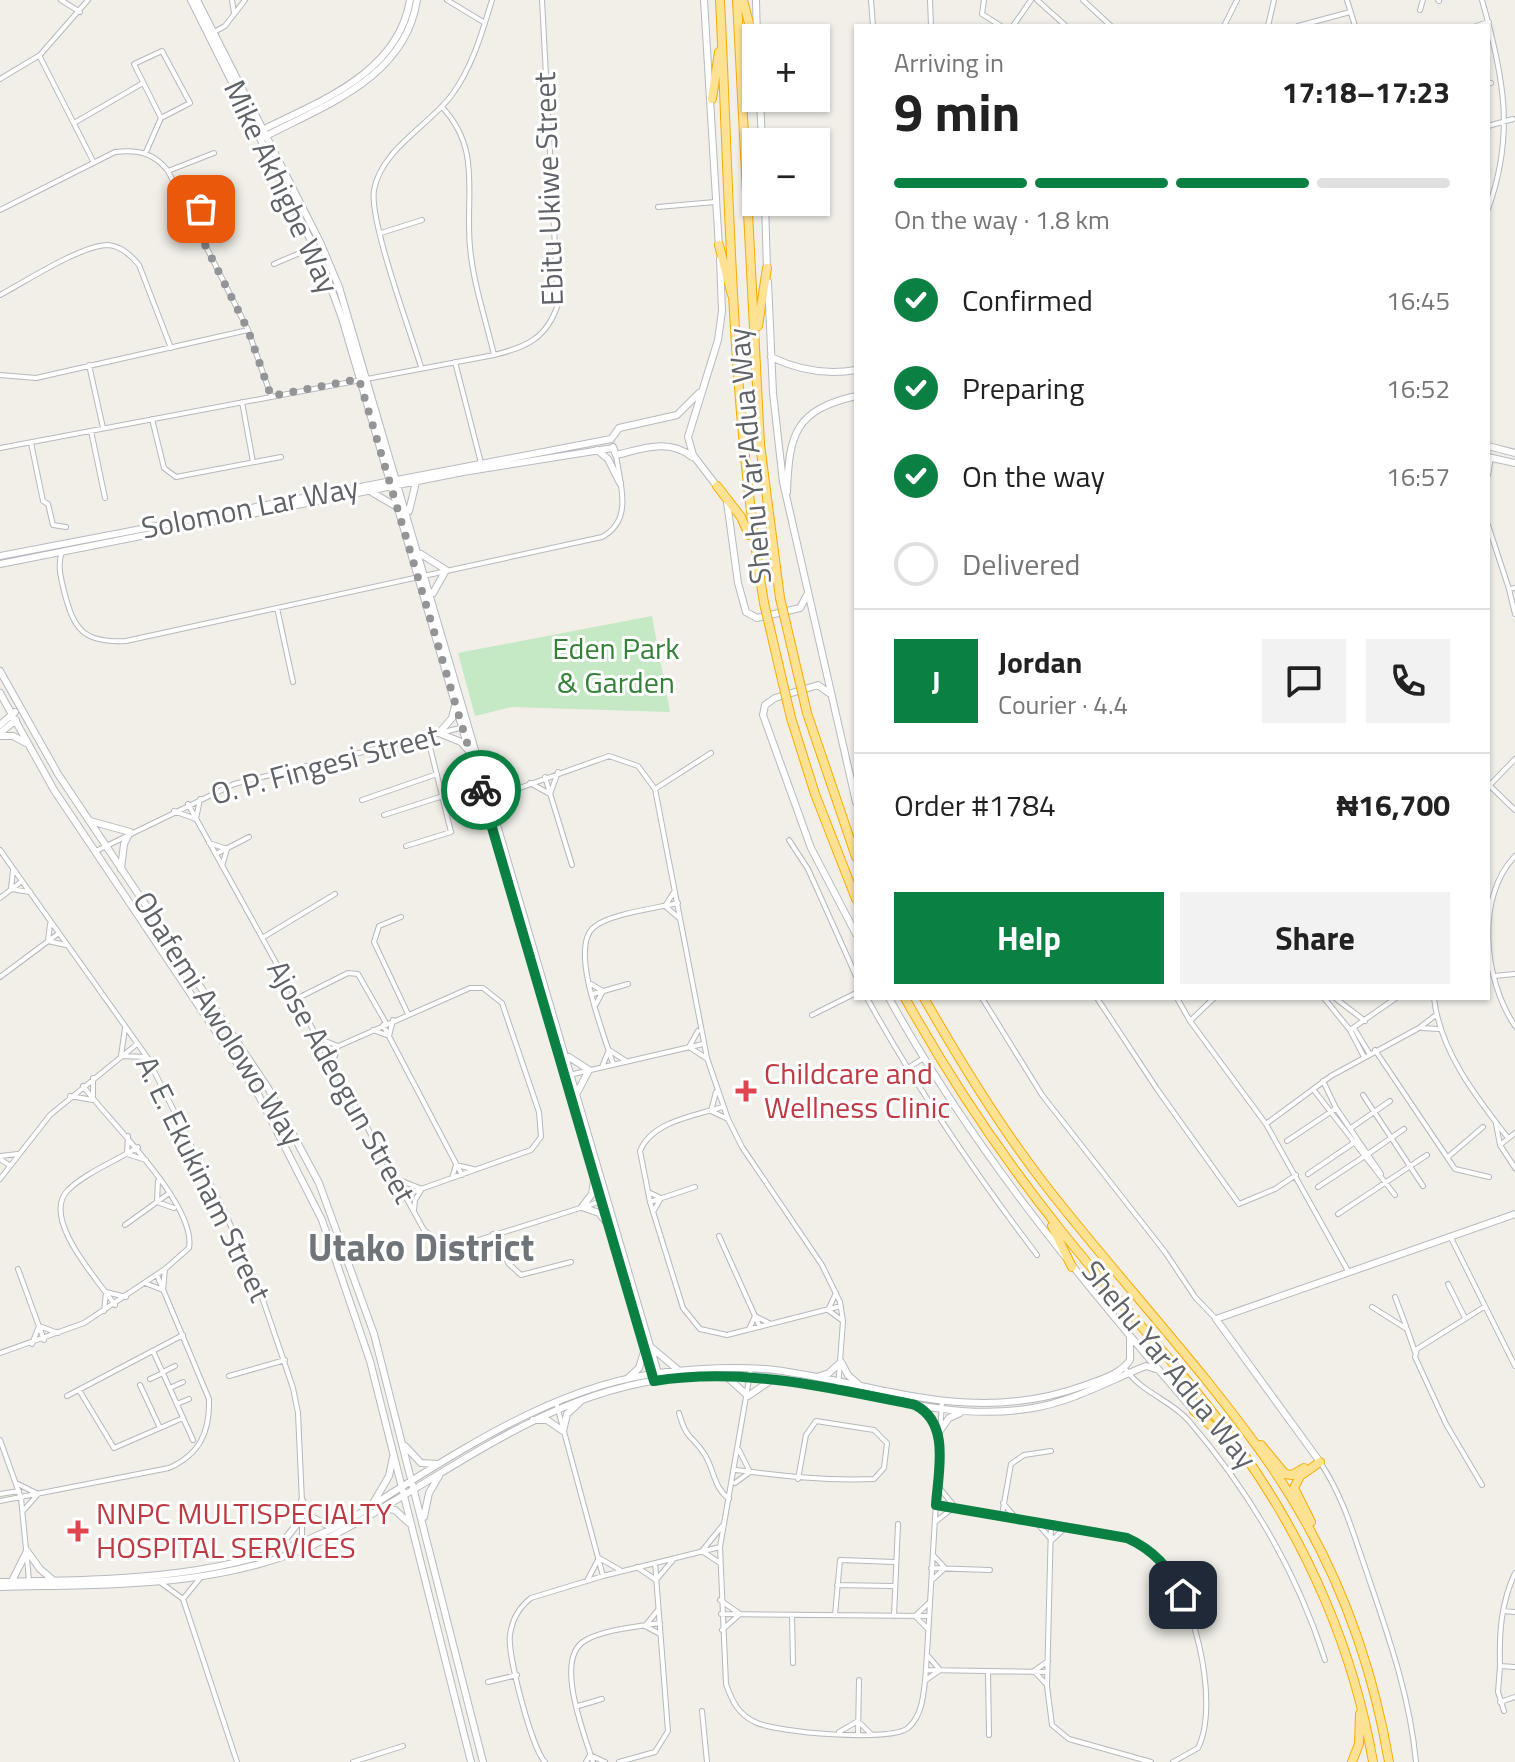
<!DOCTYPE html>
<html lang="en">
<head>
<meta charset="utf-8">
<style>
  body { margin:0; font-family:"Titillium Web",sans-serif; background:#f2f2f2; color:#222; height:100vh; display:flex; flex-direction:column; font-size:30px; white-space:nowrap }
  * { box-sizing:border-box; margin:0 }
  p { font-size:26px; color:#767676 }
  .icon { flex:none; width:44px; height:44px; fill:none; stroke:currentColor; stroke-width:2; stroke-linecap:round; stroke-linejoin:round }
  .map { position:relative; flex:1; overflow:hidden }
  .side { position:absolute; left:854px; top:24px; width:636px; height:976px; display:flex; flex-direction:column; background:#fff; border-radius:0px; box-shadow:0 2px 6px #0004 }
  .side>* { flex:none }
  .tools { position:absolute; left:742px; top:24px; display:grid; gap:16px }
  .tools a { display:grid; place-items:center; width:88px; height:88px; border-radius:0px; background:#fff; box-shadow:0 2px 6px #0004; font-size:40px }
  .pin { position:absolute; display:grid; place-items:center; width:68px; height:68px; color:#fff; margin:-34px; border-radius:16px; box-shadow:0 4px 12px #0006 }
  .courier { position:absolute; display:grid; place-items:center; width:80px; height:80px; margin:-40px; border:6px solid #0b8043; border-radius:50%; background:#fff; color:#222; box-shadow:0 2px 10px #0007 }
  .head em { font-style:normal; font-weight:700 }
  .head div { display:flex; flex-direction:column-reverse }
  .head { display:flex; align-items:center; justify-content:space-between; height:136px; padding:0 40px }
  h1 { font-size:52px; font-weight:700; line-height:60px }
  .bar { display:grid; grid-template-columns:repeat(4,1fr); gap:12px 8px; align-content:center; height:96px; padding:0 40px }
  .bar i { height:10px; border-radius:6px; background:#e0e0e0 }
  .bar .current { background:#0b8043 }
  .bar p { grid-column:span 4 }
  .line { display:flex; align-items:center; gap:20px; padding:0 40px; border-top:2px solid #e0e0e0 }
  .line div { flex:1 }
  .round { display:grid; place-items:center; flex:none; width:84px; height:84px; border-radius:0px; background:#f2f2f2 }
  ol { padding:0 40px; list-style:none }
  li { display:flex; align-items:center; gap:24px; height:88px }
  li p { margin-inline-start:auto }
  li .icon { padding:8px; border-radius:50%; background:#0b8043; color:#fff; stroke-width:4 }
  li:last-child { color:#767676 }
  li i { width:44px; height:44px; border:4px solid #e0e0e0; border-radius:50% }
  .primary-button { display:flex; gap:16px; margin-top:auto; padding:16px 40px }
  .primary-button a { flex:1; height:92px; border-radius:0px; background:#0b8043; color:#fff; font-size:32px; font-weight:700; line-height:92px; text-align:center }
  .primary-button a+a { background:#f2f2f2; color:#222 }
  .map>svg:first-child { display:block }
  .green { fill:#c5e8c5 }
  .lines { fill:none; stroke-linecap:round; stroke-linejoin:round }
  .street-casing { stroke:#b5b8bc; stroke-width:6 }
  .secondary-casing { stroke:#b6babf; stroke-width:8 }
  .highway-casing { stroke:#f9ab00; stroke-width:10 }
  .street { stroke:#fff; stroke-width:4 }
  .secondary { stroke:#fff; stroke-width:6 }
  .highway { stroke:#fde293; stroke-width:8 }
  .highway-bridge-casing { stroke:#f9ab00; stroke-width:10; stroke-linecap:butt }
  .highway-bridge { stroke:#fde293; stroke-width:8 }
  .done { stroke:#929495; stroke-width:8; stroke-dasharray:0 14.4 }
  .route { stroke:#0b8043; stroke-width:10 }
  .health-dot { fill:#e0444e; stroke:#fff; stroke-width:3 }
  .labels { text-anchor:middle; stroke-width:6; stroke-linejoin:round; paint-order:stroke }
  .street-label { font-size:30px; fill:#5f6368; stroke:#fff }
  .park-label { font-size:30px; fill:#348238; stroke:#fff }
  .health-label { font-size:30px; fill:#be3a42; stroke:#fff; text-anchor:start }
  .district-label { font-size:38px; font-weight:bold; fill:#70757a; stroke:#fff }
</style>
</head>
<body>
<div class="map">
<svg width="1515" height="1762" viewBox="0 0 1515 1762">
  <rect width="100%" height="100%" fill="#f1efe8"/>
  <!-- green -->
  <path class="green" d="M652 616 670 712 511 707 475 716 458 653Z"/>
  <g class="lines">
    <defs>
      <path id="street" d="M61 0 80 12
        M232 0 234 13
        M447 0 485 23
        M871 0 873 26
        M930 0 931 26
        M984 0 982 14 1001 26
        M1037 0 1066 26
        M1083 0 1111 26
        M1347 0 1355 26
        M1438 0 1439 1
        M1482 0C1504 77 1515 135 1488 209
        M1420 10 1423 0
        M1013 26 1031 0
        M1224 26 1237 0
        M1268 26 1274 0
        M1298 26 1350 12
        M1476 26 1489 22
        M214 32 225 26 245 0
        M40 57 93 161
        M0 79 40 55 88 0
        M1488 84 1491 83
        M442 107C482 150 465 193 470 247 473 283 486 320 494 355
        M74 123 143 83
        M1488 126 1513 119
        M146 152 161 118 190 103 162 51 134 64 161 118
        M168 171 214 153
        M185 205 198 202 202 206 192 219
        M658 207 715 202
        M0 210 115 152C138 149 154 153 168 171L248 330 271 396
        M381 233 422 220
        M274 264 314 247
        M0 295C25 282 81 245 108 245 121 246 131 255 139 265L171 348
        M455 362 481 463
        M89 365 103 428
        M421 367C410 330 369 221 374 190 381 150 428 126 451 96 472 68 482 33 492 0
        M0 375 36 378 248 330
        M242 402 253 462
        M152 419 164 468 176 477 281 457
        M91 431 105 498
        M31 443 43 501 48 504 53 525 66 527
        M0 448 494 355C527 347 547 338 558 304L542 0
        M1488 475 1491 458
        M1488 525 1509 589 1515 588
        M62 552C57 565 61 578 64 591 74 630 83 643 126 641L602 537C634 520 620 484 616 455
        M1509 589 1515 614
        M277 608 293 682
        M545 777 572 865
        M530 783 550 794 558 772
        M1489 785 1515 810
        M1488 787 1515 759
        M655 789 711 753
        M489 799 609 756 638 766 655 789 707 1058 728 1119 742 1147 822 1265 840 1302 843 1321 838 1389
        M362 800 437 774
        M188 804 424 1230 435 1239 460 1246 602 1201
        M174 811 196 819 200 799
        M384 815 443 796
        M789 840 808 869 856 976
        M209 843 227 849 222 866
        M406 846 451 832 427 735
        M0 850 147 1057 226 1215 262 1297 293 1388 298 1413 302 1502
        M96 851 234 784 464 727
        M216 854 249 837
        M1515 856C1475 898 1484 980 1515 1026
        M13 870 11 889 30 892
        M674 892 665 906 679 918
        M0 898 22 881
        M401 917 379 926 374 942 408 1014
        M50 924 48 941 66 945
        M262 938 335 894
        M1494 976 1515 974
        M0 977 59 933
        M591 984 603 991 596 1004
        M593 994 628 984
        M867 998C917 1089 974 1172 1037 1255
        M982 998 1042 1095 1165 1252 1195 1297 1216 1319
        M1097 998 1157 1089 1239 1204 1275 1189 1296 1175
        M1177 998 1190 1021 1266 1124 1348 1271
        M1324 998 1350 1030 1363 1055
        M1335 998 1365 1021
        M1434 998C1440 1051 1476 1097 1508 1138
        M296 999 348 973 358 974 386 1023
        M812 1015 856 993
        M1190 1021 1214 998
        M383 1025 462 1175
        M125 1028 121 1056 147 1057
        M1354 1028 1369 1053
        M1422 1028 1439 1029
        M373 1030 389 1036 393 1020
        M1350 1030 1396 998
        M698 1031 689 1047 706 1058
        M320 1039 338 1046 332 1065
        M1375 1050 1455 1169 1489 1177
        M325 1052 470 988H483L502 1003 539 1112 541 1137 531 1150 404 1195
        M613 1064C605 1036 568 948 594 927 609 914 657 908 678 903
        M602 1067 609 1050 626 1061
        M906 1069 924 1058
        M569 1075 703 1044
        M1323 1081 1336 1108 1381 1174
        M1313 1089 1395 1195
        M716 1092 711 1111 728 1119
        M1363 1095 1423 1186
        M70 1096 93 1100V1078
        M722 1107C695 1116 652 1121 640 1151L650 1202 683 1308 700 1329 727 1335 841 1306
        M1266 1124 1331 1076 1419 1028 1436 1015
        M1496 1124 1500 1145 1515 1168
        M1351 1128 1390 1101
        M128 1136 127 1154 146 1160
        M1287 1141 1335 1109
        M1500 1145 1515 1133
        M1368 1154 1404 1129
        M0 1156 18 1154
        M1448 1157 1483 1127
        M0 1159 9 1165
        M1308 1174 1355 1142
        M452 1178 456 1165 473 1169
        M0 1179 50 1115 137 1044
        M397 1179 422 1189 415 1200 414 1210
        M158 1181 157 1202 174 1208
        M1318 1187 1365 1156
        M648 1192 661 1198 653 1212
        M650 1202 695 1187
        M1338 1214 1427 1155
        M125 1225 168 1194
        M493 1234 509 1264 521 1275 571 1262
        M719 1236 760 1327
        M1450 1236 1515 1366
        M18 1269 44 1340
        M145 1283 163 1290 165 1269
        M1448 1284 1465 1318
        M836 1293 828 1310 843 1321
        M1395 1297 1406 1326
        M115 1305C98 1280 40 1218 68 1190 87 1172 116 1161 138 1147
        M1372 1307 1407 1329 1415 1352
        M104 1311 106 1292 126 1297
        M749 1329 755 1316 769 1323
        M32 1344 39 1326 58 1333
        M153 1351 193 1440
        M0 1353 84 1323 165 1269 189 1248C197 1205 108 1120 83 1086
        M1124 1367C1141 1393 1170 1399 1189 1421 1249 1491 1297 1572 1325 1660
        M751 1368 720 1547 726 1684C732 1701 738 1714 755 1722 776 1733 891 1742 908 1728 924 1714 924 1689 926 1670L942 1401
        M163 1372 175 1366
        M229 1376 285 1360
        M150 1379 163 1373
        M140 1385 160 1428
        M170 1388 183 1382
        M79 1390 114 1448 183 1418
        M67 1396 183 1335
        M177 1404 189 1399
        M679 1413C687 1442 693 1435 705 1455 715 1472 713 1486 729 1499
        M0 1440 21 1498 29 1580
        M1320 1462C1344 1498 1354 1536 1368 1576 1389 1638 1410 1697 1416 1762
        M736 1470C782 1476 826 1481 874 1479L884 1468 887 1443 874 1430 816 1421 806 1435 798 1479
        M735 1483 750 1472 739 1450
        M18 1484 38 1494 24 1510
        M937 1485 955 1507
        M1482 1485 1446 1424 1415 1357 1417 1349 1484 1307
        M0 1494 19 1491
        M0 1501 169 1468C200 1454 210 1432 209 1399L157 1275
        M1003 1503 1014 1516
        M936 1505 1051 1523
        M302 1511V1542
        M1002 1515 1011 1464 1024 1455 1051 1451
        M935 1522 953 1508
        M1037 1523 1049 1537
        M1051 1541 1067 1526
        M720 1563 702 1551 723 1525
        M637 1567 656 1580 673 1560
        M931 1568 990 1570
        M1515 1573C1501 1603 1499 1633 1500 1666L1515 1667
        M603 1576 720 1547
        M932 1580 945 1568 933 1555
        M587 1581 599 1558 620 1570
        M160 1582 183 1599 237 1762
        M837 1585 894 1586
        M183 1599 201 1577
        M720 1600 740 1614 722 1630
        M658 1610 645 1626 660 1634
        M1503 1611 1515 1612
        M721 1614 928 1616
        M792 1615 793 1663
        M835 1615 840 1560 895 1562
        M894 1616 898 1524
        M928 1629 915 1616 929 1603
        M1500 1666 1498 1692 1504 1711
        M926 1670 1047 1672
        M988 1671 989 1735
        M1034 1671 1048 1661
        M1035 1672 1047 1685
        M926 1680 940 1670 928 1656
        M488 1682 517 1675
        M1500 1702 1515 1697
        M578 1706 602 1699
        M702 1711 707 1762
        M839 1732 858 1721 872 1735
        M858 1735 859 1680
        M353 1762 403 1746
        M545 1762C532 1749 507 1654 510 1635 512 1620 518 1608 531 1598L603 1576 556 1402
        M586 1762 590 1755 605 1762
        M593 1762C584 1733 553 1657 586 1640 606 1629 637 1627 660 1623
        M619 1762 655 1752 668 1731 655 1563
        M1151 1762 1069 1739 1052 1725 1047 1686 1051 1523C1085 1529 1123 1531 1152 1552 1193 1583 1221 1703 1198 1748L1173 1762"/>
      <path id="secondary" d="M191 0 321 261 342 318 654 1381
        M197 0 320 242 339 287 660 1380
        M704 0 719 248
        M756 0 757 38
        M760 98 762 142
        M260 131C318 102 398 74 410 0
        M264 137C325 105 405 78 417 0
        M765 202 767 270
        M768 282 773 393 783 482 856 802
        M771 357C798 370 827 375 856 370
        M611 439 619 428 677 415 699 393
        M1488 446 1515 453
        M613 447 616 455C642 449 669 438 692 457
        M597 450 608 459 620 483
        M1488 457 1515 463
        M719 489 693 455 688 437 718 340 722 311 720 259
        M787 492C789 434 795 410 856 396
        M373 493 397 507
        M727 502 738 583 746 612 757 618 800 608 807 595
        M409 511 416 482
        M421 554 446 570 433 593
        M0 556 611 439
        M0 564 463 472 613 448
        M0 671 58 774 268 1088 319 1183 374 1334 483 1762
        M0 693 54 790 259 1096 322 1220 370 1361 471 1762
        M829 693 818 685 775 698 765 705 763 715 811 848 856 934
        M0 725 15 712
        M0 733 16 720
        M439 733 461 742 469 751
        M439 733 452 718 455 706
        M0 736H13L26 743
        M485 774 495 784 513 789 500 809 499 820
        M90 821 130 832 124 844 121 869
        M889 998C973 1150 1081 1280 1194 1411
        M569 1057 589 1070 578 1091
        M594 1180 592 1194 582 1207 599 1213 606 1222
        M652 1348 677 1369
        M726 1376 748 1396 773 1379
        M817 1377 829 1373 841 1362 848 1375 860 1386
        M627 1379 639 1368 644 1352
        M920 1407 929 1414 939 1432
        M533 1420H547L563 1431 567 1414 580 1402
        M939 1432 949 1418 960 1413
        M405 1446 421 1463 438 1464
        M1320 1462 1216 1319 1515 1214
        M302 1501 311 1517 333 1528
        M372 1505 389 1476 393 1457
        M382 1508 395 1510 409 1523
        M424 1517 429 1493 439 1476
        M277 1550 297 1524 302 1501
        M27 1551 40 1569 53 1580
        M12 1581 27 1551
        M0 1582C112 1579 222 1581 325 1532 353 1520 377 1502 403 1486 483 1436 571 1382 667 1372 703 1368 738 1366 775 1370 885 1385 971 1426 1083 1386 1099 1380 1120 1375 1130 1360V1336
        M0 1587C109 1584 225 1589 326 1539 442 1481 540 1392 674 1378 714 1374 755 1374 795 1380 873 1394 953 1422 1033 1408 1074 1401 1108 1381 1146 1366L1159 1370"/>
      <path id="highway" d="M720 0C730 201 731 404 764 603
        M737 0 760 444 780 598
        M743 0 756 50
        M712 99 719 52
        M719 245 732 295
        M758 326 767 268
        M717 486 741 517 749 535
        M807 713 856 857
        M791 718 815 794 856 899
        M905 998C950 1079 1001 1155 1059 1228 1119 1304 1187 1374 1243 1453 1308 1545 1354 1651 1373 1762
        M924 998C961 1063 1000 1127 1046 1186 1119 1280 1203 1368 1271 1466 1332 1555 1371 1656 1389 1762
        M1052 1226 1072 1267
        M1194 1411 1230 1442
        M1261 1445 1285 1474 1292 1475 1304 1468
        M1311 1522 1294 1488 1300 1476 1320 1462
        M1352 1762 1359 1744 1360 1714"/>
    </defs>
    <!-- street casing -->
    <use href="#street" class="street-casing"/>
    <!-- secondary casing -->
    <use href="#secondary" class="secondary-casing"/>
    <!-- highway casing -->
    <use href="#highway" class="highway-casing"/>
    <!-- street -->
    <use href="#street" class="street"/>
    <!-- secondary -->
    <use href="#secondary" class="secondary"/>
    <!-- highway -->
    <use href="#highway" class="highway"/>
    <defs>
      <path id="highway-bridge" d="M780 598 807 713
        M764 603 791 718"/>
    </defs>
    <!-- highway-bridge casing -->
    <use href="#highway-bridge" class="highway-bridge-casing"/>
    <!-- highway-bridge -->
    <use href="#highway-bridge" class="highway-bridge"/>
  </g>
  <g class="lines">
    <!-- done -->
    <path class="done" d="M201 209 192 219 248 330 271 396 359 379 481 790"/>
    <!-- route -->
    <path class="route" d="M481 790 654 1381C743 1367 828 1387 915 1405 951 1423 938 1472 936 1505L1127 1538C1154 1550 1171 1569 1183 1595"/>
  </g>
  <!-- markers -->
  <g class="health-dot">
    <path d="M742 1079h8v8h8v8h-8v8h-8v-8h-8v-8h8z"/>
    <path d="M74 1519h8v8h8v8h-8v8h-8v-8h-8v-8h8z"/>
  </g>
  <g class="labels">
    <!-- street labels -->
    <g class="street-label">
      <text transform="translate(281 187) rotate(65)" y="10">Mike Akhigbe Way</text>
      <text transform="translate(549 189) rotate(-92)" y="10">Ebitu Ukiwe Street</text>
      <text transform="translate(750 456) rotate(-95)" y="10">Shehu Yar'Adua Way</text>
      <text transform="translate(250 508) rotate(-11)" y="10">Solomon Lar Way</text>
      <text transform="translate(325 765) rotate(-15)" y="10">O. P. Fingesi Street</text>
      <text transform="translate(218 1019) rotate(58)" y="10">Obafemi Awolowo Way</text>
      <text transform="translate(341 1082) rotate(61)" y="10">Ajose Adeogun Street</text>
      <text transform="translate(203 1179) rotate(64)" y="10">A. E. Ekukinam Street</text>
      <text transform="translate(1169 1365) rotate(51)" y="10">Shehu Yar'Adua Way</text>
    </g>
    <!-- park labels -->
    <g class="park-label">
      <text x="616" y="659">Eden Park<tspan x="616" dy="34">&amp; Garden</tspan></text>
    </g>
    <!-- health labels -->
    <g class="health-label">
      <text x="764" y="1084">Childcare and<tspan x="764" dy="34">Wellness Clinic</tspan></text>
      <text x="96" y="1524">NNPC MULTISPECIALTY<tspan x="96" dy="34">HOSPITAL SERVICES</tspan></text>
    </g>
    <!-- district labels -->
    <g class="district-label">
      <text x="421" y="1261">Utako District</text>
    </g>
  </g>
</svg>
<div class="tools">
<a>+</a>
<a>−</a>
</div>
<div class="pin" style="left:201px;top:209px;background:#ea580c"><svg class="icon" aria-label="bag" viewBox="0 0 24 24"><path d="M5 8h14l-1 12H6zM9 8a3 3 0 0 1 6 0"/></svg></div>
<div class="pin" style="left:1183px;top:1595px;background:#1f2937"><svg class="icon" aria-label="home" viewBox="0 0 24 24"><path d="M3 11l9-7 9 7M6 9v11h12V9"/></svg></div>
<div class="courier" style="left:481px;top:790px"><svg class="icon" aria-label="bike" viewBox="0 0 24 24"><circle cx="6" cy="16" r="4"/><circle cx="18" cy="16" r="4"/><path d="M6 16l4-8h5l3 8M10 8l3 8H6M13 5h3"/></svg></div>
<section class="side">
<div class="head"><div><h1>9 min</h1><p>Arriving in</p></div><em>17:18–17:23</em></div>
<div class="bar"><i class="current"></i><i class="current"></i><i class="current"></i><i></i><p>On the way · 1.8 km</p></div>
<ol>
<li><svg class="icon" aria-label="check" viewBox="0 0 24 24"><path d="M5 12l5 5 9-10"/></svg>Confirmed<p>16:45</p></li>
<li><svg class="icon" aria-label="check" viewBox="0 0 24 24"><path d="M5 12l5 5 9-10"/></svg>Preparing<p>16:52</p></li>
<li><svg class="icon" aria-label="check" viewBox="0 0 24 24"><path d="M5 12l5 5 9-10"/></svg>On the way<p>16:57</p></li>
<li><i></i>Delivered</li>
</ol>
<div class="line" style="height:144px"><b class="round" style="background:#0b8043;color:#fff">J</b><div><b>Jordan</b><p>Courier · 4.4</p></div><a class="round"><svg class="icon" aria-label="chat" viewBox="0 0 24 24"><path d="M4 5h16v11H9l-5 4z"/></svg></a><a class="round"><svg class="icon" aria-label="phone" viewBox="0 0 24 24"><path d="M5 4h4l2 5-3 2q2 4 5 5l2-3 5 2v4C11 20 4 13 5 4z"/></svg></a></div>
<div class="line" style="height:104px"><div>Order #1784</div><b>₦16,700</b></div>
<div class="primary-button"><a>Help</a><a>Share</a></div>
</section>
</div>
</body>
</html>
